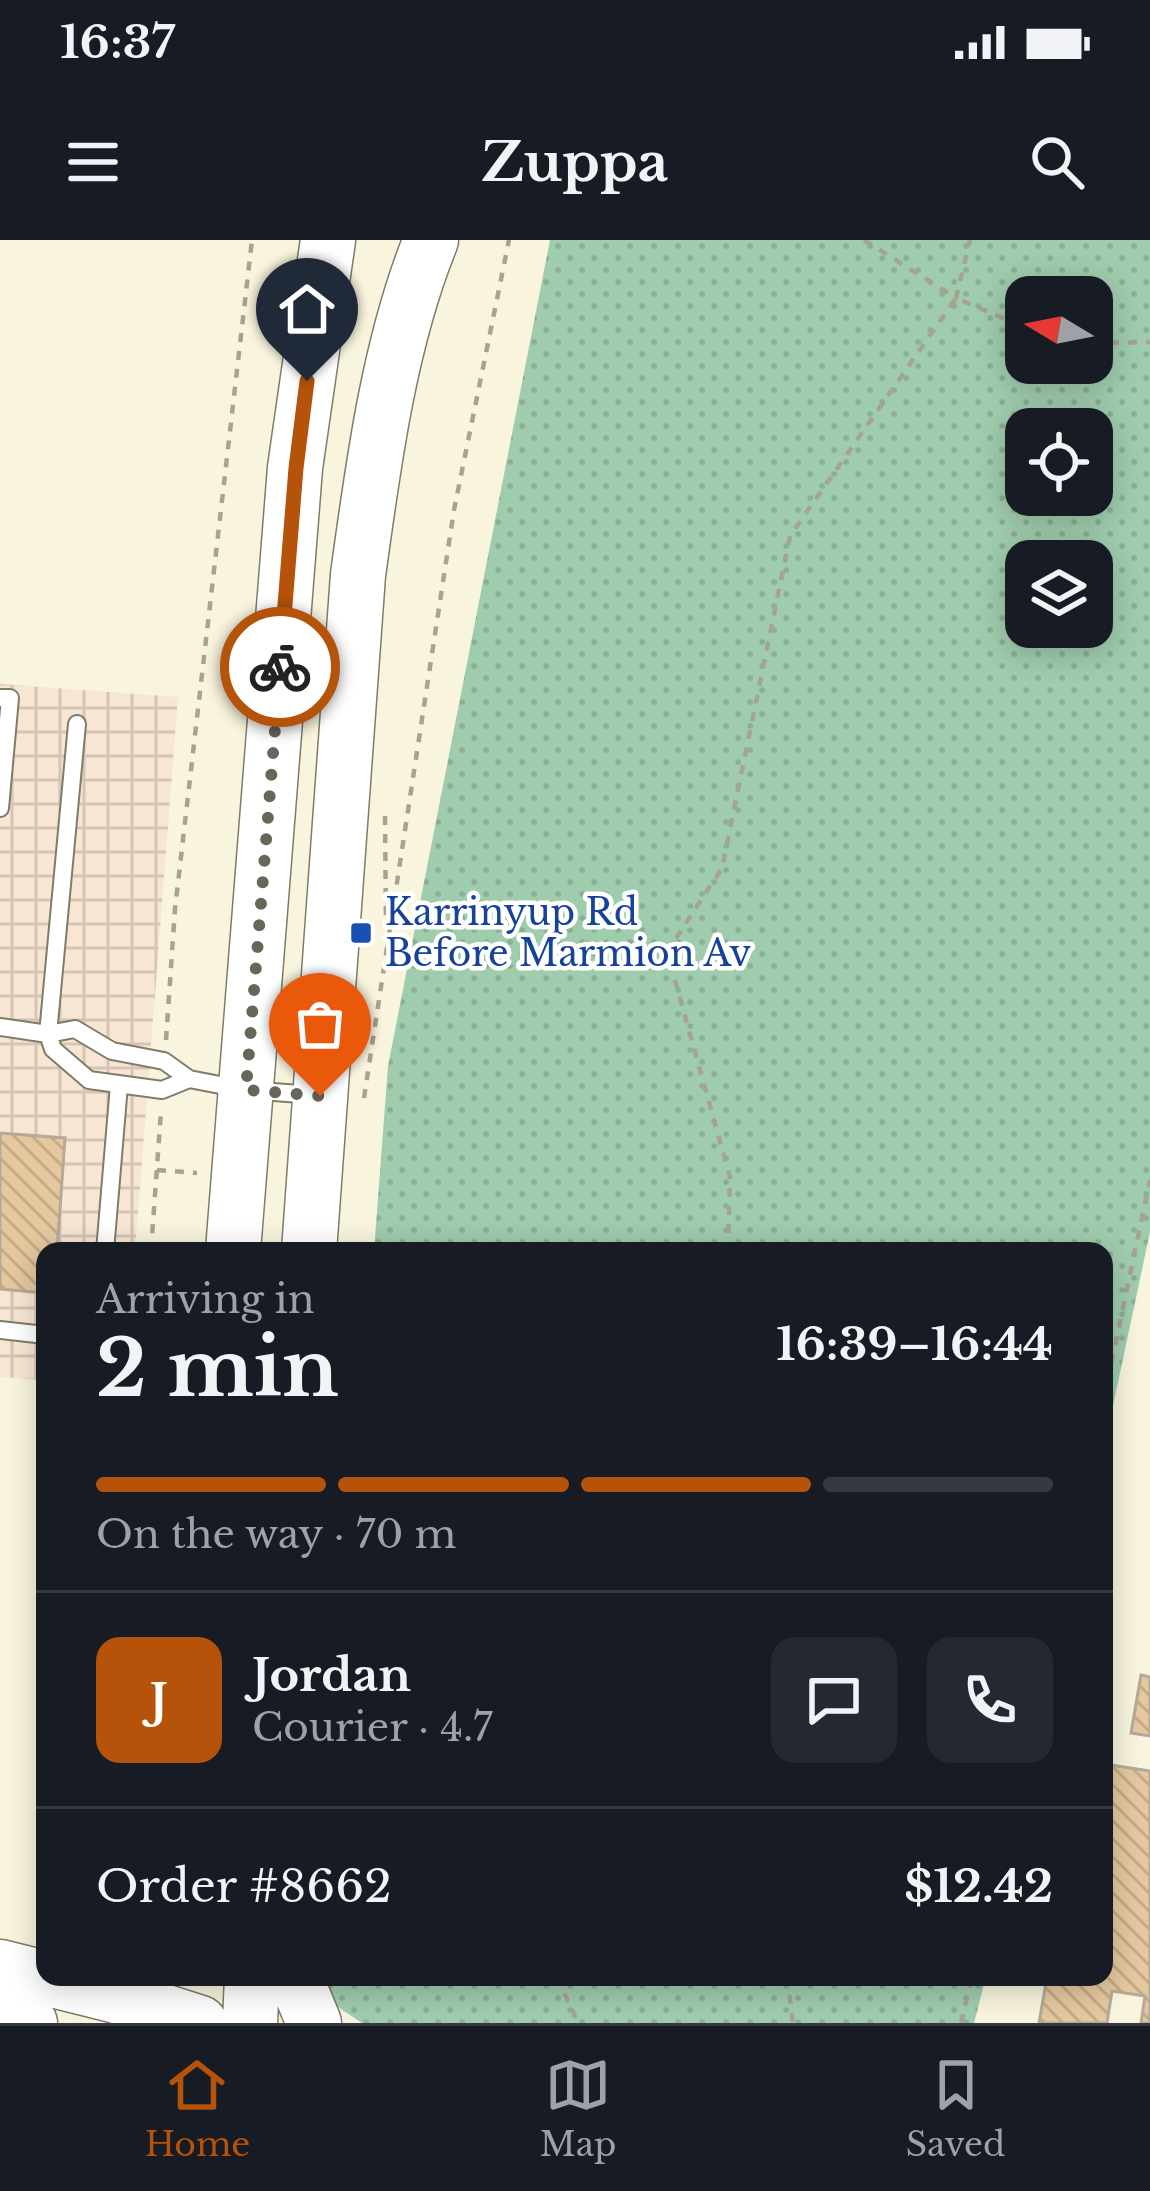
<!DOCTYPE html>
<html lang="en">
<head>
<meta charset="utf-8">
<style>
  body { margin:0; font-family:"Libre Baskerville",serif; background:#242831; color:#f1f3f6; height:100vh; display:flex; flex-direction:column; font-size:45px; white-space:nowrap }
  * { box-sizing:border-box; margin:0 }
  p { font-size:39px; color:#9ea1a6 }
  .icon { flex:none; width:66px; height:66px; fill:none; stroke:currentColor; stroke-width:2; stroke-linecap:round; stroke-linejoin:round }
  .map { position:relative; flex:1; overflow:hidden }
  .side { position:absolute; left:36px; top:1002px; width:1077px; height:744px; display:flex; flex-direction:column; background:#171b24; border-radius:24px; box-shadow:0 6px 30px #0003 }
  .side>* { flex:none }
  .needle { width:78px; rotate:280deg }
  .buttons { position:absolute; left:1005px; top:36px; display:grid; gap:24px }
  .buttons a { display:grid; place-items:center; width:108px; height:108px; border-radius:24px; background:#171b24; box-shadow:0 6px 30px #0003; font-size:60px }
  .pin { position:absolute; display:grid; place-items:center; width:102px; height:102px; color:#fff; margin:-123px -51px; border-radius:50% 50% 50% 0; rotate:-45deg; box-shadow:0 0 12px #0007 }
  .pin .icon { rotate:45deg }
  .courier { position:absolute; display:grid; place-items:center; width:120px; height:120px; margin:-60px; border:9px solid #b45309; border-radius:50%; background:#fff; color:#222; box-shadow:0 3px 15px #0007 }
  .overview em { font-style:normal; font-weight:700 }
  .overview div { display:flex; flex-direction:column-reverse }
  .overview { display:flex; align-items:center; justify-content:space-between; height:204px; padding:0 60px }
  h1 { font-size:78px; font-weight:700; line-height:90px }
  .bar { display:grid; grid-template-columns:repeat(4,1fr); gap:18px 12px; align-content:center; height:144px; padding:0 60px }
  .bar i { height:15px; border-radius:9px; background:#363941 }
  .bar .selected { background:#b45309 }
  .bar p { grid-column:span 4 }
  .line { display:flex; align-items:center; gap:30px; padding:0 60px; border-top:3px solid #363941 }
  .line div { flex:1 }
  .round { display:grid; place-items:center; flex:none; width:126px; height:126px; border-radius:24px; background:#242831 }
  .status { display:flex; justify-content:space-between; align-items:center; height:84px; padding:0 60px; background:#171b24; direction:ltr }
  .status svg { height:33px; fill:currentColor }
  header { display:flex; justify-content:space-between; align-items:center; height:156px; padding:0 60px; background:#171b24; font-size:54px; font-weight:700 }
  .dock { display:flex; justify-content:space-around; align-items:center; height:168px; border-top:3px solid #363941; background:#171b24; font-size:33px; color:#9ea1a6 }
  .dock a { display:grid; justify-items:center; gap:6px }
  .dock .selected { color:#b45309 }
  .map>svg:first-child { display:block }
  .industrial { fill:url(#industrial-grid) }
  .grass { fill:url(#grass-dots); fill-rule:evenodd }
  .building { fill:url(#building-back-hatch); stroke:#b6a997; stroke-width:3 }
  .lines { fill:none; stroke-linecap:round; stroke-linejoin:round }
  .service-casing { stroke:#7f7c68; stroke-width:20 }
  .trunk-casing { stroke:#7f7c68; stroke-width:57 }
  .path { stroke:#a6a392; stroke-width:4.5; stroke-dasharray:9 9; stroke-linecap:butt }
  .service { stroke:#fff; stroke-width:16 }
  .trunk { stroke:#fff; stroke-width:54 }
  .done { stroke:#686659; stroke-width:12; stroke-dasharray:0 21.6 }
  .route { stroke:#b45309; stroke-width:15 }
  .transit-dot { fill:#1a4fb4; stroke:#fff; stroke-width:4.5 }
  .labels { text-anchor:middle; stroke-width:9; stroke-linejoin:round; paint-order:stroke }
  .transit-label { font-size:36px; fill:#164399; stroke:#fff; text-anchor:start }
</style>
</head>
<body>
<div class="status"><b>16:37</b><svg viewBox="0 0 49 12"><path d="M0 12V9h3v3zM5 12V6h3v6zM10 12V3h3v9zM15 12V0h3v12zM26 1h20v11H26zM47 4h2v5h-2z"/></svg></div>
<header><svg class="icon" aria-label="menu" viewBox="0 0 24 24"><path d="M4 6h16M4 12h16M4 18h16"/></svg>Zuppa<svg class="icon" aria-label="search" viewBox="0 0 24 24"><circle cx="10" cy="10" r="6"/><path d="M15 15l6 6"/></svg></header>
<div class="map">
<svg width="1150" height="1783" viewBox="0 0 1150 1783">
  <defs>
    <pattern id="industrial-grid" width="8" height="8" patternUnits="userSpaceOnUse" patternTransform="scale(3)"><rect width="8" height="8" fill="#f8e6d5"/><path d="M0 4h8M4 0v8" fill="none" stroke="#d4c5b6"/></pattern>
    <pattern id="grass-dots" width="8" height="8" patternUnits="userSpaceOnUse" patternTransform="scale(3)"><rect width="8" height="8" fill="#a0ccae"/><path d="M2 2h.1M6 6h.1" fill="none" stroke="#89af95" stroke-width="1.8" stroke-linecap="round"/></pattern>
    <pattern id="building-back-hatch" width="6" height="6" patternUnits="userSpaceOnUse" patternTransform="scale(3)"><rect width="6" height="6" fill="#e6c89f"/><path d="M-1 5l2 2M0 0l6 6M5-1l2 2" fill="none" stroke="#c5ab88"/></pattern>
  </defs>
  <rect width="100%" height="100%" fill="#f8f4de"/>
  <!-- industrial -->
  <path class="industrial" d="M0 444 178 457 135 1011H45V1140L0 1137Z"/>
  <!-- grass -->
  <path class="grass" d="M550 0H1150V992L1104 1208V1011H374L388 826ZM1026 57H1092V123H1026ZM1026 189H1092V255H1026ZM1026 321H1092V387H1026Z
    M324 1737H986L974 1783H362L323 1757Z"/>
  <!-- building -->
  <path class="building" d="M0 893 65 898 57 1011H45V1053L0 1049Z
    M1141 1435 1150 1437V1496L1131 1493Z
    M1104 1524 1150 1531V1783H1141L1145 1756 1112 1751 1107 1783H1039L1047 1737H1104V1591L1107 1592 1110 1572 1104 1571Z"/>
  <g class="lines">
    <defs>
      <path id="service" d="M0 458H10L0 568
        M77 484 48 794 53 809 89 840 162 850 189 839
        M0 787 48 794 75 789 112 811 164 821 189 839 246 850 313 855
        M105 1011 119 845
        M0 1090 45 1095"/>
      <path id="trunk" d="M233 1011 295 228 328 0
        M309 1011 358 335C373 226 389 103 431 0
        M0 1727 113 1755 200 1783
        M295 1737 314 1783
        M0 1774 30 1783
        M250 1783 252 1737"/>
    </defs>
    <!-- service casing -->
    <use href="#service" class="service-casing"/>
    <!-- trunk casing -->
    <use href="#trunk" class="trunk-casing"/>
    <!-- path -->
    <path class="path" d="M864 0 956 58 970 0
      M1092 103 1150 102
      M385 576 386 685
      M166 800 175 669 252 0
      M364 858 454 270 509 0
      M157 930 197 933
      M151 1011 161 871
      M728 1011 730 937 667 712 722 628 790 296 956 58 1026 88
      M1104 1158 1150 940
      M557 1737 578 1783
      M787 1737 793 1783
      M961 1783 972 1737"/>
    <!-- service -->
    <use href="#service" class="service"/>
    <!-- trunk -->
    <use href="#trunk" class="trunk"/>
  </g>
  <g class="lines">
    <!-- done -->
    <path class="done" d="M280 427 246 850 320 856"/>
    <!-- route -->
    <path class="route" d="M280 427 296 228 307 141"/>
  </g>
  <!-- markers -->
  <rect class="transit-dot" x="349" y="681" width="24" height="24" rx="6"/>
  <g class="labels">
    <!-- transit labels -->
    <g class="transit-label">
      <text x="385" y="685">Karrinyup Rd<tspan x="385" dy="41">Before Marmion Av</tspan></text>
    </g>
  </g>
</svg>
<div class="buttons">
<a><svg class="needle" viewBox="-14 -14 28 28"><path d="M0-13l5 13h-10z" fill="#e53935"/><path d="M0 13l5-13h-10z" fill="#9ea1a6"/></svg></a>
<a><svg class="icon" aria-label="locate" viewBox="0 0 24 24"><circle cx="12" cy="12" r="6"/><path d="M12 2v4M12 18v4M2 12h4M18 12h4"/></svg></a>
<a><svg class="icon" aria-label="layers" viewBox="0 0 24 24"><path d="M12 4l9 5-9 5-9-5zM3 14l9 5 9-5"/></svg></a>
</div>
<div class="pin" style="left:320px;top:856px;background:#ea580c"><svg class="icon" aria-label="bag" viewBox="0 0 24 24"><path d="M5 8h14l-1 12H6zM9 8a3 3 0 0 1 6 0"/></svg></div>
<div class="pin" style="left:307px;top:141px;background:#1f2937"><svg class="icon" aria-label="home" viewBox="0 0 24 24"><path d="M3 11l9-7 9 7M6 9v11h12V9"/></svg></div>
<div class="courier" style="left:280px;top:427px"><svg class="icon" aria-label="bike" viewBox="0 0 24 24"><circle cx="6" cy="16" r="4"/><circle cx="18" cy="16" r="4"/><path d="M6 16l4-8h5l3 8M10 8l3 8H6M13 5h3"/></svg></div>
<section class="side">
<div class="overview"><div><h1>2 min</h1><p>Arriving in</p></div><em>16:39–16:44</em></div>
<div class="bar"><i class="selected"></i><i class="selected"></i><i class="selected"></i><i></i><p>On the way · 70 m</p></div>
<div class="line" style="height:216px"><b class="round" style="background:#b45309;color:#fff">J</b><div><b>Jordan</b><p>Courier · 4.7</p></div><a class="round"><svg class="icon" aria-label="chat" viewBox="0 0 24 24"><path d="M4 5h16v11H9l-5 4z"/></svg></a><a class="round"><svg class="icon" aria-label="phone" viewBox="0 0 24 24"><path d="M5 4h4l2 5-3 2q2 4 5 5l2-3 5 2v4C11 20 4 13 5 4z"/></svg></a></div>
<div class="line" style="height:156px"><div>Order #8662</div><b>$12.42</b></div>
</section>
</div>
<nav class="dock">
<a class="selected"><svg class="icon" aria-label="home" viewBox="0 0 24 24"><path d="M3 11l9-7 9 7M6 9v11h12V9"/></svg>Home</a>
<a><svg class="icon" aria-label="map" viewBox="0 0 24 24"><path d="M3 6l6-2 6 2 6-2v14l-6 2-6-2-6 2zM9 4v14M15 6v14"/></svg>Map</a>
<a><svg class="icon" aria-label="saved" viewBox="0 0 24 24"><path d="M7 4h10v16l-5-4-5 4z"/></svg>Saved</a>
</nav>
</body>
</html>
